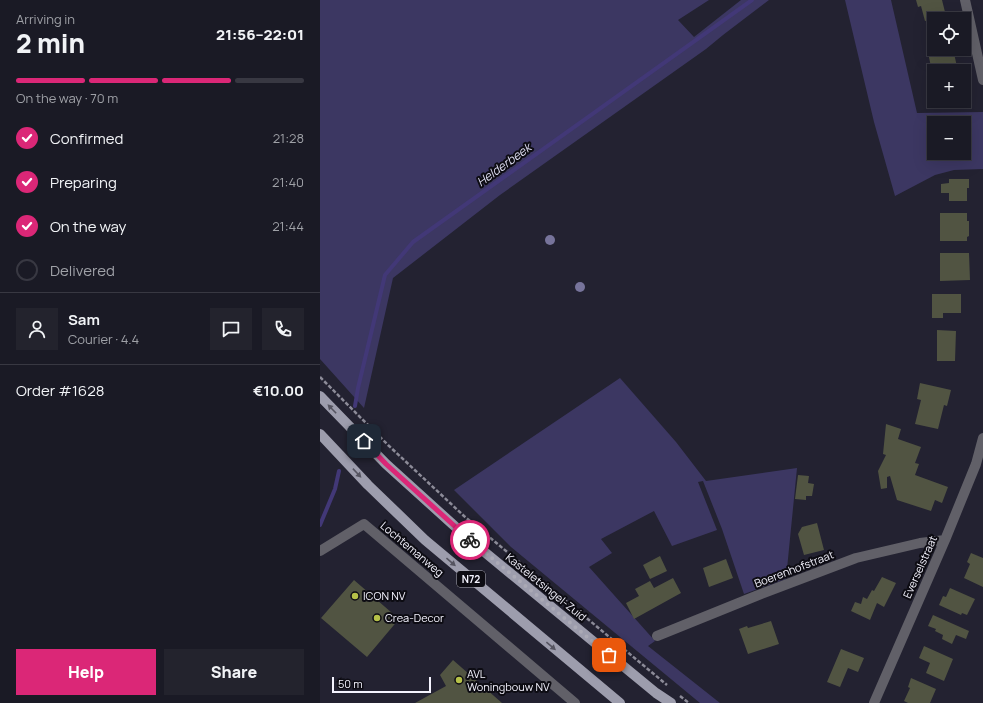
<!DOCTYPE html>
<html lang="en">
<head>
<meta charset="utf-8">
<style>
  body { margin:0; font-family:Manrope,sans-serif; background:#23232d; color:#f1f3f6; height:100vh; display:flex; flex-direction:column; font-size:15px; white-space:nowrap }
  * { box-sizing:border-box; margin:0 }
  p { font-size:13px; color:#9fa1a7 }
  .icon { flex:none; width:22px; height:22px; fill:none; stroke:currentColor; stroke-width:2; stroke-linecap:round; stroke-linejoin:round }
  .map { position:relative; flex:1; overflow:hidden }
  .details { display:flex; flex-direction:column; background:#1a1a25; width:320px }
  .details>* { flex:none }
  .tools { position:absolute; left:607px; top:12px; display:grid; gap:8px }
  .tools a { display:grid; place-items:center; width:44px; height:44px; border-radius:0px; background:#1a1a25; box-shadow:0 4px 16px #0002,0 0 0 1px #383842; font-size:20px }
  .scale { position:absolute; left:12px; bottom:10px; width:99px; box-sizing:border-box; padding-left:4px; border:2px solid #f4f3fe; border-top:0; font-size:11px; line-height:14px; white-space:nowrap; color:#f4f3fe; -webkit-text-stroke:3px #0d0c13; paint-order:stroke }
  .pin { position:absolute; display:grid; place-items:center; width:34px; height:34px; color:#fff; margin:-17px; border-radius:8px; box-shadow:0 2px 6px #0006 }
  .courier { position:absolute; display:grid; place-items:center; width:40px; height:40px; margin:-20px; border:3px solid #db2777; border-radius:50%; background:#fff; color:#222; box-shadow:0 1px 5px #0007 }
  .headline em { font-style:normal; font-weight:800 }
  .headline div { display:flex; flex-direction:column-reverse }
  .headline { display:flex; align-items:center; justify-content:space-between; height:68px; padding:0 16px }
  h1 { font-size:26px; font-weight:800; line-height:30px }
  .bar { display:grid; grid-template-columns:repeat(4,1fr); gap:6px 4px; align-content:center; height:48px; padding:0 16px }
  .bar i { height:5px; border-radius:3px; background:#383842 }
  .bar .active { background:#db2777 }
  .bar p { grid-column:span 4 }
  .line { display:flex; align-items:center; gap:10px; padding:0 16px; border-top:1px solid #383842 }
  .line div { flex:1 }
  .round { display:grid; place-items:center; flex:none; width:42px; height:42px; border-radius:0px; background:#23232d }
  ol { padding:0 16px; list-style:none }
  li { display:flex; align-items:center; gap:12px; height:44px }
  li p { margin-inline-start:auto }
  li .icon { padding:4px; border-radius:50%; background:#db2777; color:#fff; stroke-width:4 }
  li:last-child { color:#9fa1a7 }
  li i { width:22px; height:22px; border:2px solid #383842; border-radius:50% }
  .button { display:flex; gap:8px; margin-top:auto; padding:8px 16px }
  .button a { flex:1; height:46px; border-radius:0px; background:#db2777; color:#fff; font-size:16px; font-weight:800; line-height:46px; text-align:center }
  .button a+a { background:#23232d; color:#f1f3f6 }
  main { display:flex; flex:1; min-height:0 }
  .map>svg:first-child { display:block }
  .green { fill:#3c3762; fill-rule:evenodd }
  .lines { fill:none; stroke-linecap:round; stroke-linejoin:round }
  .stream { stroke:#423877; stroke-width:4 }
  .building { fill:#515442 }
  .path { stroke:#8c8b98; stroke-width:2.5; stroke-dasharray:4 2; stroke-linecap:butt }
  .street { stroke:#616068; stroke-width:10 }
  .primary { stroke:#9d9dad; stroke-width:10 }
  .tree { fill:#77749b }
  .oneway { fill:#555460 }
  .done { stroke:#abaab6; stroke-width:4; stroke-dasharray:0 7.2 }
  .route { stroke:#db2777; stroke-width:5 }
  .poi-dot { fill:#b6c148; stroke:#0d0c13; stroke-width:1.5 }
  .labels { text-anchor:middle; stroke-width:4; stroke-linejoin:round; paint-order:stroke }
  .shield { fill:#0d0c13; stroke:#afaeb8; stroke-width:1 }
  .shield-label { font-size:10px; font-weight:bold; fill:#f4f3fe }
  .street-label { font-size:11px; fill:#f4f3fe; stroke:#0d0c13 }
  .poi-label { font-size:11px; fill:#f4f3fe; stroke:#0d0c13; text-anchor:start }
  .water-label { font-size:12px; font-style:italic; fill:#dfdef2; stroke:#0d0c13 }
</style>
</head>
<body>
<main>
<section class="details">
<div class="headline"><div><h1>2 min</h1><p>Arriving in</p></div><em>21:56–22:01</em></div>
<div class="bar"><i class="active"></i><i class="active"></i><i class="active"></i><i></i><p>On the way · 70 m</p></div>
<ol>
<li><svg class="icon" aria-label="check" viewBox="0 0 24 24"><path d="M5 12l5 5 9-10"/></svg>Confirmed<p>21:28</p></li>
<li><svg class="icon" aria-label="check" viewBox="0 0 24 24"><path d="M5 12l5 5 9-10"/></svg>Preparing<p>21:40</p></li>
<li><svg class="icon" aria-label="check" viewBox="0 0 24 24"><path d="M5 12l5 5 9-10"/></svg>On the way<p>21:44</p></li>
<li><i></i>Delivered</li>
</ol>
<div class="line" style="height:72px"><a class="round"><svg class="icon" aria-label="person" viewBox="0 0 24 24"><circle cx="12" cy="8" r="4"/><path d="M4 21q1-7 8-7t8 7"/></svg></a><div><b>Sam</b><p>Courier · 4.4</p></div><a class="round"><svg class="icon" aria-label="chat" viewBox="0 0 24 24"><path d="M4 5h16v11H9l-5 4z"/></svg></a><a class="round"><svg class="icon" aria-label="phone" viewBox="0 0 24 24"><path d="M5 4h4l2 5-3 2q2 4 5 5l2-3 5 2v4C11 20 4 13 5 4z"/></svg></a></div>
<div class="line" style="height:52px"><div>Order #1628</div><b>€10.00</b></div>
<div class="button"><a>Help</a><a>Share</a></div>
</section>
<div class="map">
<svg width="663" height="703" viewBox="0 0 663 703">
  <rect width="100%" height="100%" fill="#232231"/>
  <!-- green -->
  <path class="green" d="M0 0H389L358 20 374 37 421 0H449L403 35 386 49 180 195 73 278 44 408 0 359Z
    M525 0H571L597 113 663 112V169L634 170 615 175 575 196 554 122ZM614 123H644V153H614Z
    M300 378 356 442 386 481 477 468 466 579 424 594 402 529 383 481 378 482 397 530 352 546 334 511 281 539 292 553 269 567 335 641 328 646 400 703H380L191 547 134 490Z"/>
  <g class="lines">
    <!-- stream -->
    <path class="stream" d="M35 406 38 388 65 275 93 242 432 0
      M0 525 15 489 19 471"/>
  </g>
  <!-- building -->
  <path class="building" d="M596 0H622L626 16 605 21 601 6 598 7Z
    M614 32V49H633L638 71H614L613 76 607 48H610L607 33Z
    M622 101H641V102L623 106Z
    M629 179H649V188H647V201H629V193H621V184L629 183Z
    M620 213H647V221H649V236L647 237V241H620Z
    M620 253H649L650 280 620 281Z
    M612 294H641V313H623V318H612Z
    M617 330 636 331 635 361H617Z
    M600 383 631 390 627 406 624 405 618 429 595 424 601 400 597 399Z
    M566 424 581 429 578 439 601 447 595 463 599 464 595 475 628 487 622 503 615 500 611 511 577 500 570 476 567 477V488L561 489 558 471 566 455 563 454Z
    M478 475 489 476 488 483 494 484 492 496H486V500L475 499Z
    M497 523 504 550 484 555 478 534 482 527Z
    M651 553 663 558V587L644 578 650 564 647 562Z
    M340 556 347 571 330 579 323 565Z
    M406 559 413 578 389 587 383 568Z
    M562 577 576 583 564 607 557 603 550 620 531 611 535 602 541 604 543 597 547 599 552 590 554 591Z
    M353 578 361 593 314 619 306 603 319 596 315 589 330 581 334 588Z
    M34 580 49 593 50 591 58 598 57 600 79 619 47 657 1 618Z
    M630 588 655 599 647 615 642 613 641 615 619 605 623 596 626 597Z
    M613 615 649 631 646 639 636 635 632 644 622 639 623 635 615 631 616 629 608 626Z
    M451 621 459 644 428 654 419 629 427 626 428 628Z
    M604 646 633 659 624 681 606 673 610 663 599 658Z
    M521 649 544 658 538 672 528 668 520 687 507 682Z
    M133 660 182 703H95L126 686 120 675Z
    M591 678 616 689 610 703H588L584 701 590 688 588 687Z"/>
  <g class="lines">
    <!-- path -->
    <path class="path" d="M0 377 68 445 144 516 347 685
      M360 696 369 703"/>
    <!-- street -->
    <path class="street" d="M645 0 663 80
      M0 551 44 524 255 703
      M337 636 436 596 536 558 600 543 625 540
      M554 703 625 540 656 464 663 438"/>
    <!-- primary -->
    <path class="primary" d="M0 396 66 464 150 540 336 693 351 703
      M0 434 48 485 105 540 300 703"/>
  </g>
  <!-- trees -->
  <g class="tree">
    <circle cx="230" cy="240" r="5"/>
    <circle cx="260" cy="287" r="5"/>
  </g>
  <!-- one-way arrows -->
  <defs><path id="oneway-solid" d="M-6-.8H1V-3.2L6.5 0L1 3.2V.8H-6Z"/></defs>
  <g class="oneway">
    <use href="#oneway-solid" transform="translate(12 409) rotate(-134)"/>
    <use href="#oneway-solid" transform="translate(37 473) rotate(47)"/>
    <use href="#oneway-solid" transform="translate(131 562) rotate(41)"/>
    <use href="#oneway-solid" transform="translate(231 646) rotate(40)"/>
  </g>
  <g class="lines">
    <!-- done -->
    <path class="done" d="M150 540 289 655"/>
    <!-- route -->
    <path class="route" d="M44 441 66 464 150 540"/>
  </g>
  <!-- markers -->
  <g class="poi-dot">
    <circle cx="35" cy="596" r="4"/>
    <circle cx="57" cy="618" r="4"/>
    <circle cx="139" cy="680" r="4"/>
  </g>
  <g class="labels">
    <!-- shield labels -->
    <rect class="shield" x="137" y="571" width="28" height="16" rx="3"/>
    <g class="shield-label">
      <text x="151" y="583">N72</text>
    </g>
    <!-- street labels -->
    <g class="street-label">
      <text transform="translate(92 549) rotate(40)" y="4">Lochtemanweg</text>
      <text transform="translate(600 567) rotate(-66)" y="4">Everselstraat</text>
      <text transform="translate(474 569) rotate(-21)" y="4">Boerenhofstraat</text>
      <text transform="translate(226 587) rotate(39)" y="4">Kasteletsingel-Zuid</text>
    </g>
    <!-- poi labels -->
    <g class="poi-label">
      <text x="43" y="600">ICON NV</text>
      <text x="65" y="622">Crea-Decor</text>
      <text x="147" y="678">AVL<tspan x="147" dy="13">Woningbouw NV</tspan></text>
    </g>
    <!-- water labels -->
    <g class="water-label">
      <text transform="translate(184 165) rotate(-36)" y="4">Helderbeek</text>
    </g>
  </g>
</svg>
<div class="tools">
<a><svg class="icon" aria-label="locate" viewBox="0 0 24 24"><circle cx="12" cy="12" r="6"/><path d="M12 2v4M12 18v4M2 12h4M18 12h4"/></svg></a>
<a>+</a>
<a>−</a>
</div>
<div class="scale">50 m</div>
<div class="pin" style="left:289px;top:655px;background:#ea580c"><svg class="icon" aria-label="bag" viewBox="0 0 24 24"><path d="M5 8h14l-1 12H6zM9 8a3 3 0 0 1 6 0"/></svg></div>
<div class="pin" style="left:44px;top:441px;background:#1f2937"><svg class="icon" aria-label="home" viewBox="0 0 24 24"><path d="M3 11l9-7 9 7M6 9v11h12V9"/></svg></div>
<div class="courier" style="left:150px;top:540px"><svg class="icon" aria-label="bike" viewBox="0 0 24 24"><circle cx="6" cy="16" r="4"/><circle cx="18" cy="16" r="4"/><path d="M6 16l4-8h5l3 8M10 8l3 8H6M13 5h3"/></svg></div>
</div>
</main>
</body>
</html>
